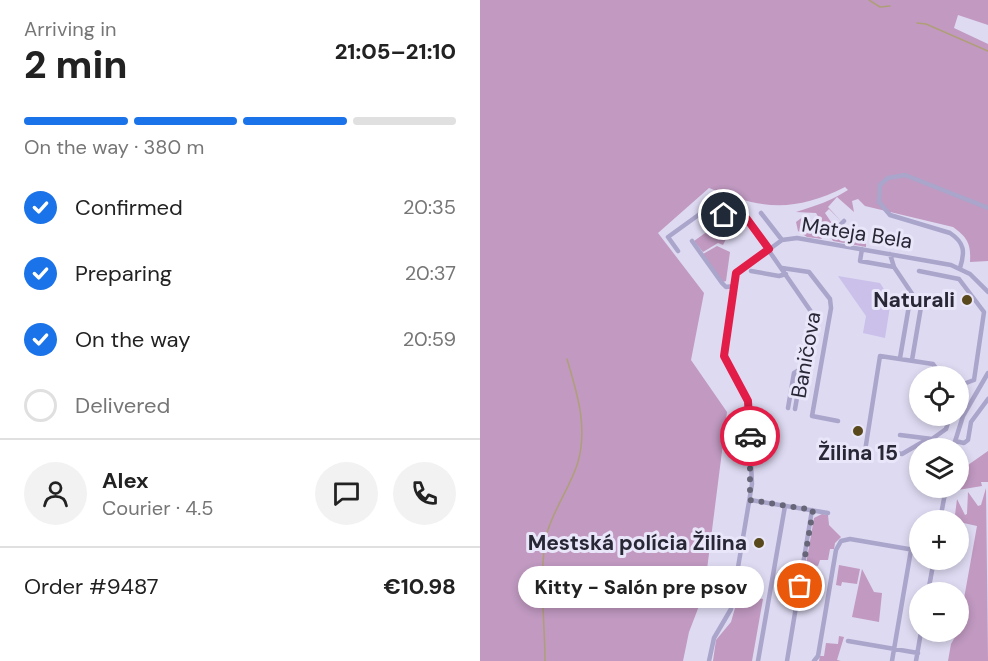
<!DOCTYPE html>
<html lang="en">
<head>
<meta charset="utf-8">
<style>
  body { margin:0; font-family:"DM Sans",sans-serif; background:#f2f2f2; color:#222; height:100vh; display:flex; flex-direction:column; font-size:22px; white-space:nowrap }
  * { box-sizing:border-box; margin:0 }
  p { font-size:20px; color:#767676 }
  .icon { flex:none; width:33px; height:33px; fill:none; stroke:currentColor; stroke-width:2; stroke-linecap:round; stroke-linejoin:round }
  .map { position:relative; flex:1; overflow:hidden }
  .drawer { display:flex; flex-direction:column; background:#fff; width:480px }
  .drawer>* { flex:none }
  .fabs { position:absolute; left:429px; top:366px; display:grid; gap:12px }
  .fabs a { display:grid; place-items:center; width:60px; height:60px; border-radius:50%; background:#fff; box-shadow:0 3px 9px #0003; font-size:30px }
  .pin { position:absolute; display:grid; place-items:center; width:51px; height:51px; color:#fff; margin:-26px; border:3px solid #fff; border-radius:50%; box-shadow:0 2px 6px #0007 }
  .courier { position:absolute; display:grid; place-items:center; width:60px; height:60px; margin:-30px; border:4px solid #e11d48; border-radius:50%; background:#fff; color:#222; box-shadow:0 2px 8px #0007 }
  .bubble { position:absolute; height:42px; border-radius:21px; background:#fff; box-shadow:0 3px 9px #0003; font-size:20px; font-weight:800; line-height:42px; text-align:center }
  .overview em { font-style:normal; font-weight:800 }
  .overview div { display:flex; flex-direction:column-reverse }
  .overview { display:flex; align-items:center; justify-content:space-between; height:102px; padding:0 24px }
  h1 { font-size:39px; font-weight:800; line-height:45px }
  .bar { display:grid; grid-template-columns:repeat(4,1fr); gap:9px 6px; align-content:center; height:72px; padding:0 24px }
  .bar i { height:8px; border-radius:4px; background:#e0e0e0 }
  .bar .on { background:#1a73e8 }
  .bar p { grid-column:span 4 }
  .line { display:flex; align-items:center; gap:15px; padding:0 24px; border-top:2px solid #e0e0e0 }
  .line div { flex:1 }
  .round { display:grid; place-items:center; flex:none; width:63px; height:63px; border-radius:32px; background:#f2f2f2 }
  ol { padding:0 24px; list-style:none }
  li { display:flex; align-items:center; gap:18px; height:66px }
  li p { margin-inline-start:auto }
  li .icon { padding:6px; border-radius:50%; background:#1a73e8; color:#fff; stroke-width:4 }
  li:last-child { color:#767676 }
  li i { width:33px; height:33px; border:3px solid #e0e0e0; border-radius:50% }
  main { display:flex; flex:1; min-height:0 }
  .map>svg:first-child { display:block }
  .green { fill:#c199c1 }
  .plaza { fill:#cac0ea }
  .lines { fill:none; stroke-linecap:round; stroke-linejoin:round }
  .stream { stroke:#af9f78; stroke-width:1.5 }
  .street { stroke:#aaa5ca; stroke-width:4.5 }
  .done { stroke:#676678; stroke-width:6; stroke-dasharray:0 10.8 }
  .route { stroke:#e11d48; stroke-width:8 }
  .poi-dot { fill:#58481c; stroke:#eae6f9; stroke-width:2 }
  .labels { text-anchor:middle; stroke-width:6; stroke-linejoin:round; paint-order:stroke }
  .street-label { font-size:21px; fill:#272736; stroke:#eae6f9 }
  .poi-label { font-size:21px; font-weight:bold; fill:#272736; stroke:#eae6f9; text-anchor:end }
</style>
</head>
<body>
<main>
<section class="drawer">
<div class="overview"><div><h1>2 min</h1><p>Arriving in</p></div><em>21:05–21:10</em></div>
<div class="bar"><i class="on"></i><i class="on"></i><i class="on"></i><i></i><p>On the way · 380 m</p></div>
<ol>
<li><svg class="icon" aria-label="check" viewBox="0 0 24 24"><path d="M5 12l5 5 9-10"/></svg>Confirmed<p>20:35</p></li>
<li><svg class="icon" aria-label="check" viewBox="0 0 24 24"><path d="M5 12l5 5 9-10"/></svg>Preparing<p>20:37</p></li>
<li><svg class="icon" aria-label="check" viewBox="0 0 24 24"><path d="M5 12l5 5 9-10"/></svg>On the way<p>20:59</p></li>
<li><i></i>Delivered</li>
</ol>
<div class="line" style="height:108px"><a class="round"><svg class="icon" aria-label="person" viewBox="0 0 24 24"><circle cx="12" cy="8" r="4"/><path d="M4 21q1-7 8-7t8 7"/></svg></a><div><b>Alex</b><p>Courier · 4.5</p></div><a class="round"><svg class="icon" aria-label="chat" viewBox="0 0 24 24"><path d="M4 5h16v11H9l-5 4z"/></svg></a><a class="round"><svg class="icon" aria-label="phone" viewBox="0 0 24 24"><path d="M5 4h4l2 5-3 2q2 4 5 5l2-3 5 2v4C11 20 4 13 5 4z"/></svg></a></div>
<div class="line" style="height:78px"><div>Order #9487</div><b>€10.98</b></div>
</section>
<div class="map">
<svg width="508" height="661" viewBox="0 0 508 661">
  <rect width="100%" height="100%" fill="#dedaf2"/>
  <!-- green -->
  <path class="green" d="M0 0H508V25L478 15 474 28 508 44V261L490 262C491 244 488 238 473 227L385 206 378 199 372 201 374 212 357 197 348 207 361 221 349 209 345 213 362 238 386 243V247L353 241 336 213 316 212C335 206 351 201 368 190L365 187C313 213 281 209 229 188L178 233 224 293 211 360 247 412 224 593 209 632 203 661H0Z
    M324 216 333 222 342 239 327 237 318 231 316 222Z
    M228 231 246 234 250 240 246 239 243 245 238 243 223 252 214 241Z
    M237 246 250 252 246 281 243 282 223 254Z
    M508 451V482H501L502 486 478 490 488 465Z
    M506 488 508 661H468L471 644 478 632 497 526 470 520 471 515H475L477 499 485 515 487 514 488 492 498 506 501 505Z
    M342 514 348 515 349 525 361 537 355 543 354 549H350L348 560H340L338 566 326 564 334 518Z
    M359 565 380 569 377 584 362 582 361 586 356 585Z
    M382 569 394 592 402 593 399 622 372 617Z
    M259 594 283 599 272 661H233L236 640 251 622Z
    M359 636 364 637 357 660 361 661H339L340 656H344L346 643 358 644Z"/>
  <!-- plaza -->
  <path class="plaza" d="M358 276 400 283 411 300 405 338 383 333 386 316Z"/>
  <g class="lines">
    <!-- stream -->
    <path class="stream" d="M389 0 400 7 410 6
      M437 23 446 24 508 51
      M65 661C65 622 58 571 67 533 74 508 91 486 98 462 108 426 97 393 87 359"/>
    <!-- street -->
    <path class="street" d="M259 209 267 219
      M281 213 302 240
      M360 225 364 221
      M212 241 242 283 246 287 254 286
      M382 249 380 261 414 267
      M198 251 188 237 224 211 267 219 332 313 324 357 319 370 321 375 315 409
      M410 254 414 267 441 307 432 360
      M302 268 329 272 350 299 351 308 332 416 358 421
      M480 268C485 252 485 243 470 233L410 215 399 202 400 185 408 178 425 175 508 208
      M271 271 299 276 306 274
      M439 271 479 279 504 312 494 380
      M420 358 431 294
      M478 386 494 380
      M308 408 314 373 319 370
      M420 435 452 439 466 429 470 416
      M475 441 484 443 488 440 491 422 508 399
      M473 448 483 416 508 373
      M370 449 385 451 400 356 453 364 462 376
      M403 450 422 454 446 440
      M270 500 348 513
      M460 520 466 488
      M448 592 454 560
      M368 641 438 653
      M229 661 234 638 251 609 272 484 268 401 244 355 257 273 302 240 317 238 471 265 490 274 508 292
      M278 661 305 506
      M307 661 332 510
      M334 661 338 656 356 550 361 541 370 539 440 551
      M412 661 431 550
      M436 661 441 632"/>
  </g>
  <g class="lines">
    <!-- done -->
    <path class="done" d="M270 436V500L333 510 320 586"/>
    <!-- route -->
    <path class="route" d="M244 215 267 219 289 249 256 273 244 356 268 401 270 436"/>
  </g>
  <!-- markers -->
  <g class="poi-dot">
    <circle cx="487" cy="300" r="6"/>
    <circle cx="378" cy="431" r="6"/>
    <circle cx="279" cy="543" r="6"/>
  </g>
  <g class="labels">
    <!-- street labels -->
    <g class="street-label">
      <text transform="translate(377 233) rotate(9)" y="7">Mateja Bela</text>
      <text transform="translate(326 355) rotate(-80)" y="7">Baničova</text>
    </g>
    <!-- poi labels -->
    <g class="poi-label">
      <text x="475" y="307">Naturali</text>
      <text x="378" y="460" text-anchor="middle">Žilina 15</text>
      <text x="267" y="550">Mestská polícia Žilina</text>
    </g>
  </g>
</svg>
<div class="fabs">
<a><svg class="icon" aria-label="locate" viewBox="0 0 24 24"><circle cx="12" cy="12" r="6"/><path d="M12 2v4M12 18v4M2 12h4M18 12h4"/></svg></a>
<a><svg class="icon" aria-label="layers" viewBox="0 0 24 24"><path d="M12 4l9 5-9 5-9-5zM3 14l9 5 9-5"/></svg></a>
<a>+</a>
<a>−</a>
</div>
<div class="pin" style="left:320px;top:586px;background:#ea580c"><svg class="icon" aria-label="bag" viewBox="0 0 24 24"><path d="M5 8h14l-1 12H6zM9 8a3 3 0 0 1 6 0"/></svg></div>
<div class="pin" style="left:244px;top:215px;background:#1f2937"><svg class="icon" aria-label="home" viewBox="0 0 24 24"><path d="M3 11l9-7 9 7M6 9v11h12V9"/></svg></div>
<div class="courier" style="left:270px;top:436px"><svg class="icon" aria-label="car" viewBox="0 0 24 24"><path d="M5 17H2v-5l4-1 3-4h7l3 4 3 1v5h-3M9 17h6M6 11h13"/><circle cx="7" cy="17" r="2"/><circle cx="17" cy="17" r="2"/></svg></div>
<div class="bubble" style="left:38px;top:566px;width:246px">Kitty - Salón pre psov</div>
</div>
</main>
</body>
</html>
